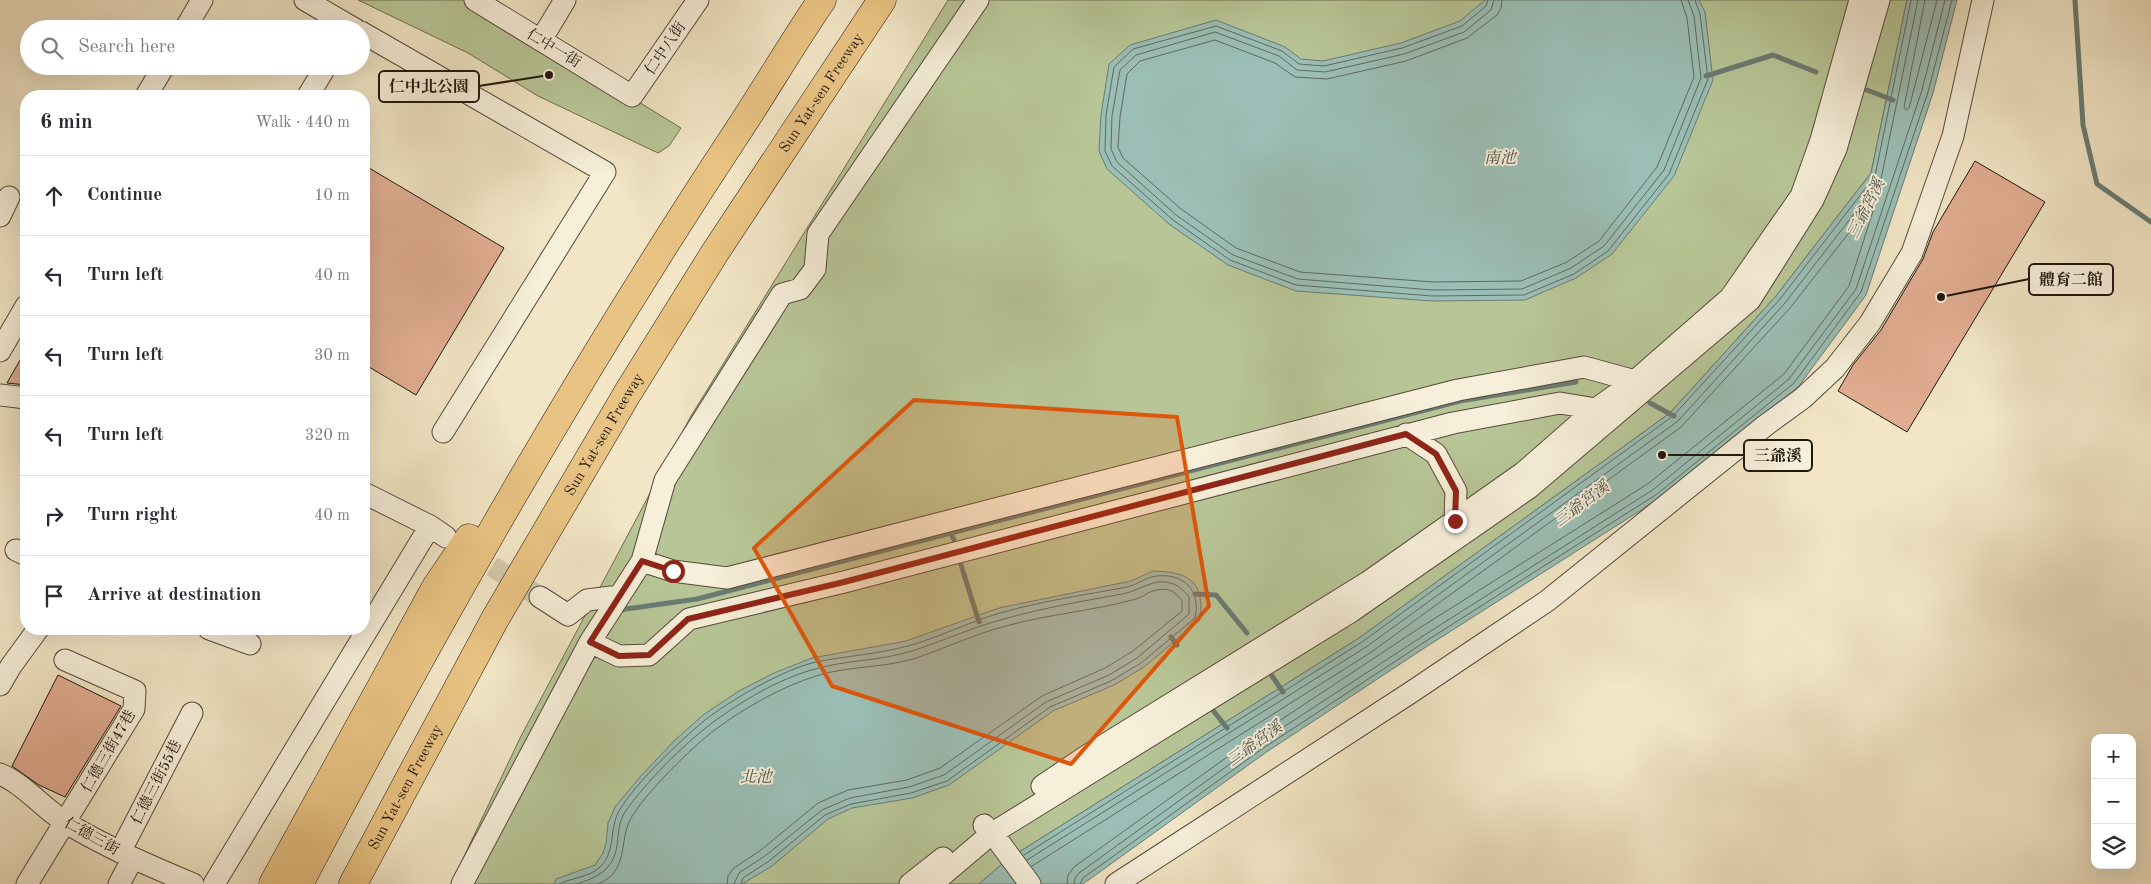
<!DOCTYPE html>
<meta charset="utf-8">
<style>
:root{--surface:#fff;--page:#f7f7f7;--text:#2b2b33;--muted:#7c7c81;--line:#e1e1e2}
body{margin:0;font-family:"Old Standard TT","Noto Serif TC",serif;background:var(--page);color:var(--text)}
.controls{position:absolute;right:15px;bottom:15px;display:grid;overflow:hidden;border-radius:10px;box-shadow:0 5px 20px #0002}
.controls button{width:45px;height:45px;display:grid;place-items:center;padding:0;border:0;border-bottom:1px solid var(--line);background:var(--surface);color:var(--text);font:25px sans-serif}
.stop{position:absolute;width:15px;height:15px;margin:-11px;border:4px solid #8f2418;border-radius:50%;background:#fff}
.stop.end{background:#8f2418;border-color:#fff;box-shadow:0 1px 5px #0008}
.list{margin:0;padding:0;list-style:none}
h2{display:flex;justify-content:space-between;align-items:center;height:65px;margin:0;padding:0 20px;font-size:21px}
h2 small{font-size:16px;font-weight:400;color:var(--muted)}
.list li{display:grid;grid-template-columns:32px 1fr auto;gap:15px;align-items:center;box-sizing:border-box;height:80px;padding:0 20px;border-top:1px solid var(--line)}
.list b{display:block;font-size:19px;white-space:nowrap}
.list em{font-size:16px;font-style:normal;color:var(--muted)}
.icon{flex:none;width:28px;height:28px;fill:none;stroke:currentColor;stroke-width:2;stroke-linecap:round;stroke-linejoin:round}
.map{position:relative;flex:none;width:2151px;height:884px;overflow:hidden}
.search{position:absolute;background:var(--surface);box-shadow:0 5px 20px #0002;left:20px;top:20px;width:350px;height:55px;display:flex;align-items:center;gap:12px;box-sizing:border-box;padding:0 18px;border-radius:28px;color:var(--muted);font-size:19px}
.panel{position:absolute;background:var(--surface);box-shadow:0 5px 20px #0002;left:20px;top:90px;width:350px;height:545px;border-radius:20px}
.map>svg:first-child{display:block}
.green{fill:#b8c697;stroke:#6c6e52}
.water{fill:#9bbfb6;stroke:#6a7b72}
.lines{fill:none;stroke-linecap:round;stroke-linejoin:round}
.shore{stroke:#5e6a62;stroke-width:1}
.stream{stroke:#6a7b72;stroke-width:5}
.building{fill:#e1ad92;stroke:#21160d}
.minor-tunnel{stroke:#d3c7aa;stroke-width:21;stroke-dasharray:21 11;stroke-linecap:butt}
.minor-casing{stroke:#554a3b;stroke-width:23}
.highway-casing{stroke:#21160d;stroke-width:29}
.minor{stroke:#f7efda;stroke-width:21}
.highway{stroke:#e9c383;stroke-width:28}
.route{stroke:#8f2418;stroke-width:6}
.marked{fill:#de560c;fill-opacity:0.2;stroke:#de560c;stroke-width:4;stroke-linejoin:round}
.labels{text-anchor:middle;stroke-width:4;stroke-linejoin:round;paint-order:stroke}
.street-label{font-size:15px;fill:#21160d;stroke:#f7efda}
.water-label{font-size:16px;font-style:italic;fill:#4c5148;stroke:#f7efda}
.leader{fill:none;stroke:#21160d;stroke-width:2}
.callout-dot{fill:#21160d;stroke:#f7efda;stroke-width:2}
.callout{fill:#f7efda;stroke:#21160d;stroke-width:2}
.callout-label{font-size:16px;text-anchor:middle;font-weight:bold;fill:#21160d}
</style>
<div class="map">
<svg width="2151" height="884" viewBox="0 0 2151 884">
<rect width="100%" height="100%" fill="#f2e6c6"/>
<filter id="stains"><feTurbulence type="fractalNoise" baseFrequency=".004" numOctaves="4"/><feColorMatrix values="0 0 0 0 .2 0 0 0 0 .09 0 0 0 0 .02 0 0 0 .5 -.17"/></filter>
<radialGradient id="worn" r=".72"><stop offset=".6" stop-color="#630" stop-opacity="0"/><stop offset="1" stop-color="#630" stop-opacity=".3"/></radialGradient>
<path class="green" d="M358,0H473L681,128L669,146L658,153L538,96L468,53Z
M948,0H1907L1871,173L1776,296L1670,413L1359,638L1008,859L979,884H451L520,738L691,416Z"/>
<path class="water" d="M1485,0H1699L1705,12L1713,80L1674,176L1612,254L1576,278L1525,300L1432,301L1296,291L1228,265L1169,224L1107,169L1099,151L1101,115L1109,64L1130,45L1216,20L1285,47L1301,59L1323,61L1401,43L1460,21Z
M1907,0H1957L1933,93L1866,295L1798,387L1660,498L1429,645L1265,753L1083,884H979L1008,859L1359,638L1670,413L1776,296L1871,173Z
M1153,571C1189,572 1205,581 1200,620L1144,667L1114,685L1053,711L949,785L912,798L852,808L828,819L772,866L742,884H554L556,879L595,865L603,853L606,844L608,823L615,807L640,777L674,741L703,715L739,691L774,673L812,658L906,641L999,608L1131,581Z"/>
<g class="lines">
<path class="shore" d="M1488,0L1486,6L1462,26L1402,48L1324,66L1299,64L1282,51L1216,26L1133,49L1114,67L1106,115L1105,151L1112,166L1173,220L1230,260L1296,285L1432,296L1524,295L1574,274L1608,251L1669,174L1708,79L1700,14L1695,0
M1494,0L1491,10L1464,32L1404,54L1325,72L1297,70L1279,56L1215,32L1136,55L1120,70L1112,116L1111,149L1117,162L1176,215L1233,255L1298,279L1432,290L1522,289L1571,268L1604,246L1664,170L1701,78L1694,16L1688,0
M1502,0L1501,8L1497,15L1467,38L1406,61L1327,79L1295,77L1275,63L1215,40L1140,61L1127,74L1120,117L1118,147L1123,158L1181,209L1236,248L1300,272L1433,282L1521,281L1567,262L1599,241L1657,167L1694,77L1687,18L1681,0
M1925,0L1904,107L1906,110L1909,108L1937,0
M1024,855L1362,642L1673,416L1780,299L1875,176L1911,0
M1027,860L1366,647L1678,421L1785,303L1881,179L1918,0
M1032,866L1370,653L1681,427L1790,308L1873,202H1876L1849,286L1784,374L1649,483L1418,629L1255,737L1074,867L1068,875L1067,884
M559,884C571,878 589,877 599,868C616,853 609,829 619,811C636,782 680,741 705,720C731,700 784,669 816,662C846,656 878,654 908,646C940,637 969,622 1000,613C1041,601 1085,595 1127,587C1137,585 1146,577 1156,576C1184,573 1201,590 1195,618L1141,663L1111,681L1050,707L947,781L911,793L851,804L825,815L769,861L743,878L741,884
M577,884C598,877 614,869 617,845C619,833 618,823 625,812C645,783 684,744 712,723C742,701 778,679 815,669C846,660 880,661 912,651C943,641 973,627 1004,619C1043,608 1083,601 1122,594C1134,592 1149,583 1158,582C1173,581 1180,586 1189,597V614L1137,658L1109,675L1046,702L944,775L909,787L850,798L822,810L765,856L739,873L734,884
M598,884C629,872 619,841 630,820C643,795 693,746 716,729C746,707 781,687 816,676C847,666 882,668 913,659C944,649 974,634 1006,626C1049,614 1093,611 1136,599C1143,597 1149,591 1157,590C1168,587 1176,592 1182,601V611L1133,651L1105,668L1042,696L940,768L907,780L848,790L818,803L761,850L734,868L728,876L727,884
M1074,884L1075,878L1079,873L1259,743L1423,636L1654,489L1789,379L1856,289L1922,90L1945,0
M1080,884L1083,878L1262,749L1426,641L1657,494L1794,383L1861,292L1928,92L1952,0"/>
<path class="stream" d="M2075,0L2083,125L2097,184L2151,222
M1706,76L1773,55L1816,72
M1867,90L1893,100
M1650,403L1674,416
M951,533L954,540
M961,565L979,622
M1195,594L1216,595L1247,633
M619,610L697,599L1460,401L1576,382
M1171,637L1177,645
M1272,676L1283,692
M1212,709L1227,728"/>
</g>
<path class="building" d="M1975,161L2045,202L1907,432L1838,391L1853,365L1881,330L1923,259L1933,232Z
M364,165L504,248L416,395L364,364Z
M26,350V385L7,383L12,374Z
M58,675L121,706L65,797L39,785L12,766Z"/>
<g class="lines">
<path class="minor-tunnel" d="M465,549L540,597"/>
<defs>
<path id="minor" d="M305,0L355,29
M475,0L632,96L698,0
M185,29L202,0
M361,32L605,172L443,432
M541,40L565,0
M146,96L164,66
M308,96L326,66
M0,216L9,197
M0,351L26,306
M0,395L26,398
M1406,434L1436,454L1456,491L1455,521
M364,493L430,526L446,537
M16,550L26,555
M642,561L673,571L727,578L1458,390L1584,367L1635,381
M540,597L568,615L587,600L619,596
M209,629L250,644
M590,642L619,656L649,655L689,619L844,582L1453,423L1560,403L1596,409L1635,381L1730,298L1801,196L1821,140L1860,0
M0,685L11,666L38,629
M0,774C26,785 44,810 68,824C108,848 150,866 193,884
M1042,786L1088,755L1368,582L1524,472L1596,409
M984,825L999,842L1030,884
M120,852L192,713
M27,884L134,709L135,691L65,660
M119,884L133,858
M214,884L430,526
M462,884L590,642L642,561L665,480L782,294L800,289L815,269L818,234L978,0
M910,884L943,858
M932,884L991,834L1352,611L1529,488L1750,300L1813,200L1836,149L1879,0
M1116,884L1410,693L1547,601L1766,425L1803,398L1835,368L1870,323L1912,253L1953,136L1983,0"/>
<g id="highway">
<path d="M273,884L436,587L469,538"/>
<path d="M299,884C434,626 578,373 738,131C767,87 793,42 822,0"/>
<path id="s1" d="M353,884L495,619L627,394L714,254L882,0"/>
</g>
</defs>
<use href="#minor" class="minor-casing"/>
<use href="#highway" class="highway-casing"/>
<use href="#minor" class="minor"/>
<use href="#highway" class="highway"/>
</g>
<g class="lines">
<path class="route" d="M673,571L642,561L590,642L619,656L649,655L688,619L844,582L1406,434L1436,454L1456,491L1455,521"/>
</g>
<path class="marked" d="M914,400L1177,417L1209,606L1071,764L832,686L754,548Z"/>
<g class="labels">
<g class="street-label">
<text transform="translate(554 48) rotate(31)" y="5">仁中一街</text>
<text transform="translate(665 48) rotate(-56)" y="5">仁中八街</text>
<text dy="5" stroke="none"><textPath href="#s1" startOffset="920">Sun Yat-sen Freeway</textPath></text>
<text dy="5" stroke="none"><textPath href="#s1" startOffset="515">Sun Yat-sen Freeway</textPath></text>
<text transform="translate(108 751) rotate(-60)" y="5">仁德三街47巷</text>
<text transform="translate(156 782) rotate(-63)" y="5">仁德三街55巷</text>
<text dy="5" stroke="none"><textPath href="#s1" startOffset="110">Sun Yat-sen Freeway</textPath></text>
<text transform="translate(92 836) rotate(29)" y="5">仁德三街</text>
</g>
<g class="water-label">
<text x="1500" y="163">南池</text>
<text transform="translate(1865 208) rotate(-64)" y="6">三爺宮溪</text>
<text transform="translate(1581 503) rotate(-37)" y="6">三爺宮溪</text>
<text transform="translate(1254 743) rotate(-36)" y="6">三爺宮溪</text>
<text x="756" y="782">北池</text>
</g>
</g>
<path class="leader" d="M549 75L479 86M1941 297L2029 279M1662 455L1744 455"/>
<g class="callout-dot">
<circle cx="549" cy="75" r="5"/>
<circle cx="1941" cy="297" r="5"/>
<circle cx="1662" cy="455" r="5"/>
</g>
<g class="callout">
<rect x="379" y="71" width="100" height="31" rx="5"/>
<rect x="2029" y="264" width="84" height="31" rx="5"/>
<rect x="1744" y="440" width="68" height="31" rx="5"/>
</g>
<g class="callout-label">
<text x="429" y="92">仁中北公園</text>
<text x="2071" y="285">體育二館</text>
<text x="1778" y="461">三爺溪</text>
</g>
<rect width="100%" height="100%" filter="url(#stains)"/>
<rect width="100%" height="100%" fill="url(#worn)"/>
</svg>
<div class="controls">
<button>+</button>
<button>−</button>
<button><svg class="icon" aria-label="layers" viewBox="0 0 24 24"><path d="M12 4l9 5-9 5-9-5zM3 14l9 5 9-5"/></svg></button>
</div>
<div class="stop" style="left:673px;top:571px"></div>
<div class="stop end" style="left:1455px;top:521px"></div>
<div class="search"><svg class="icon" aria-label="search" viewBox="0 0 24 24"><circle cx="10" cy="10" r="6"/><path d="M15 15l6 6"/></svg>Search here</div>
<section class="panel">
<h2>6 min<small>Walk · 440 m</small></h2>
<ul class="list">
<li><svg class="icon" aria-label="ahead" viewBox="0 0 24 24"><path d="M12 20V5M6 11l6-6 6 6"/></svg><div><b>Continue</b></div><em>10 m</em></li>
<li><svg class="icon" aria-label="left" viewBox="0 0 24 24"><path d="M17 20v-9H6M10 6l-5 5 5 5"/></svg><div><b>Turn left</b></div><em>40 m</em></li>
<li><svg class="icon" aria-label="left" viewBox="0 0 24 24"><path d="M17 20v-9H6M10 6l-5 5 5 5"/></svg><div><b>Turn left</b></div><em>30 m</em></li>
<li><svg class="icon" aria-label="left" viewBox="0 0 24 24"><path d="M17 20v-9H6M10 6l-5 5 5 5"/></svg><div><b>Turn left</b></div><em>320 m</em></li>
<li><svg class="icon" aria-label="right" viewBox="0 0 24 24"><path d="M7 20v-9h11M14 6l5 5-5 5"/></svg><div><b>Turn right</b></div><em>40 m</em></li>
<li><svg class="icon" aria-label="arrive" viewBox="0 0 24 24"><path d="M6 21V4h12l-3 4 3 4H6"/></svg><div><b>Arrive at destination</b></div></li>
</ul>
</section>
</div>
